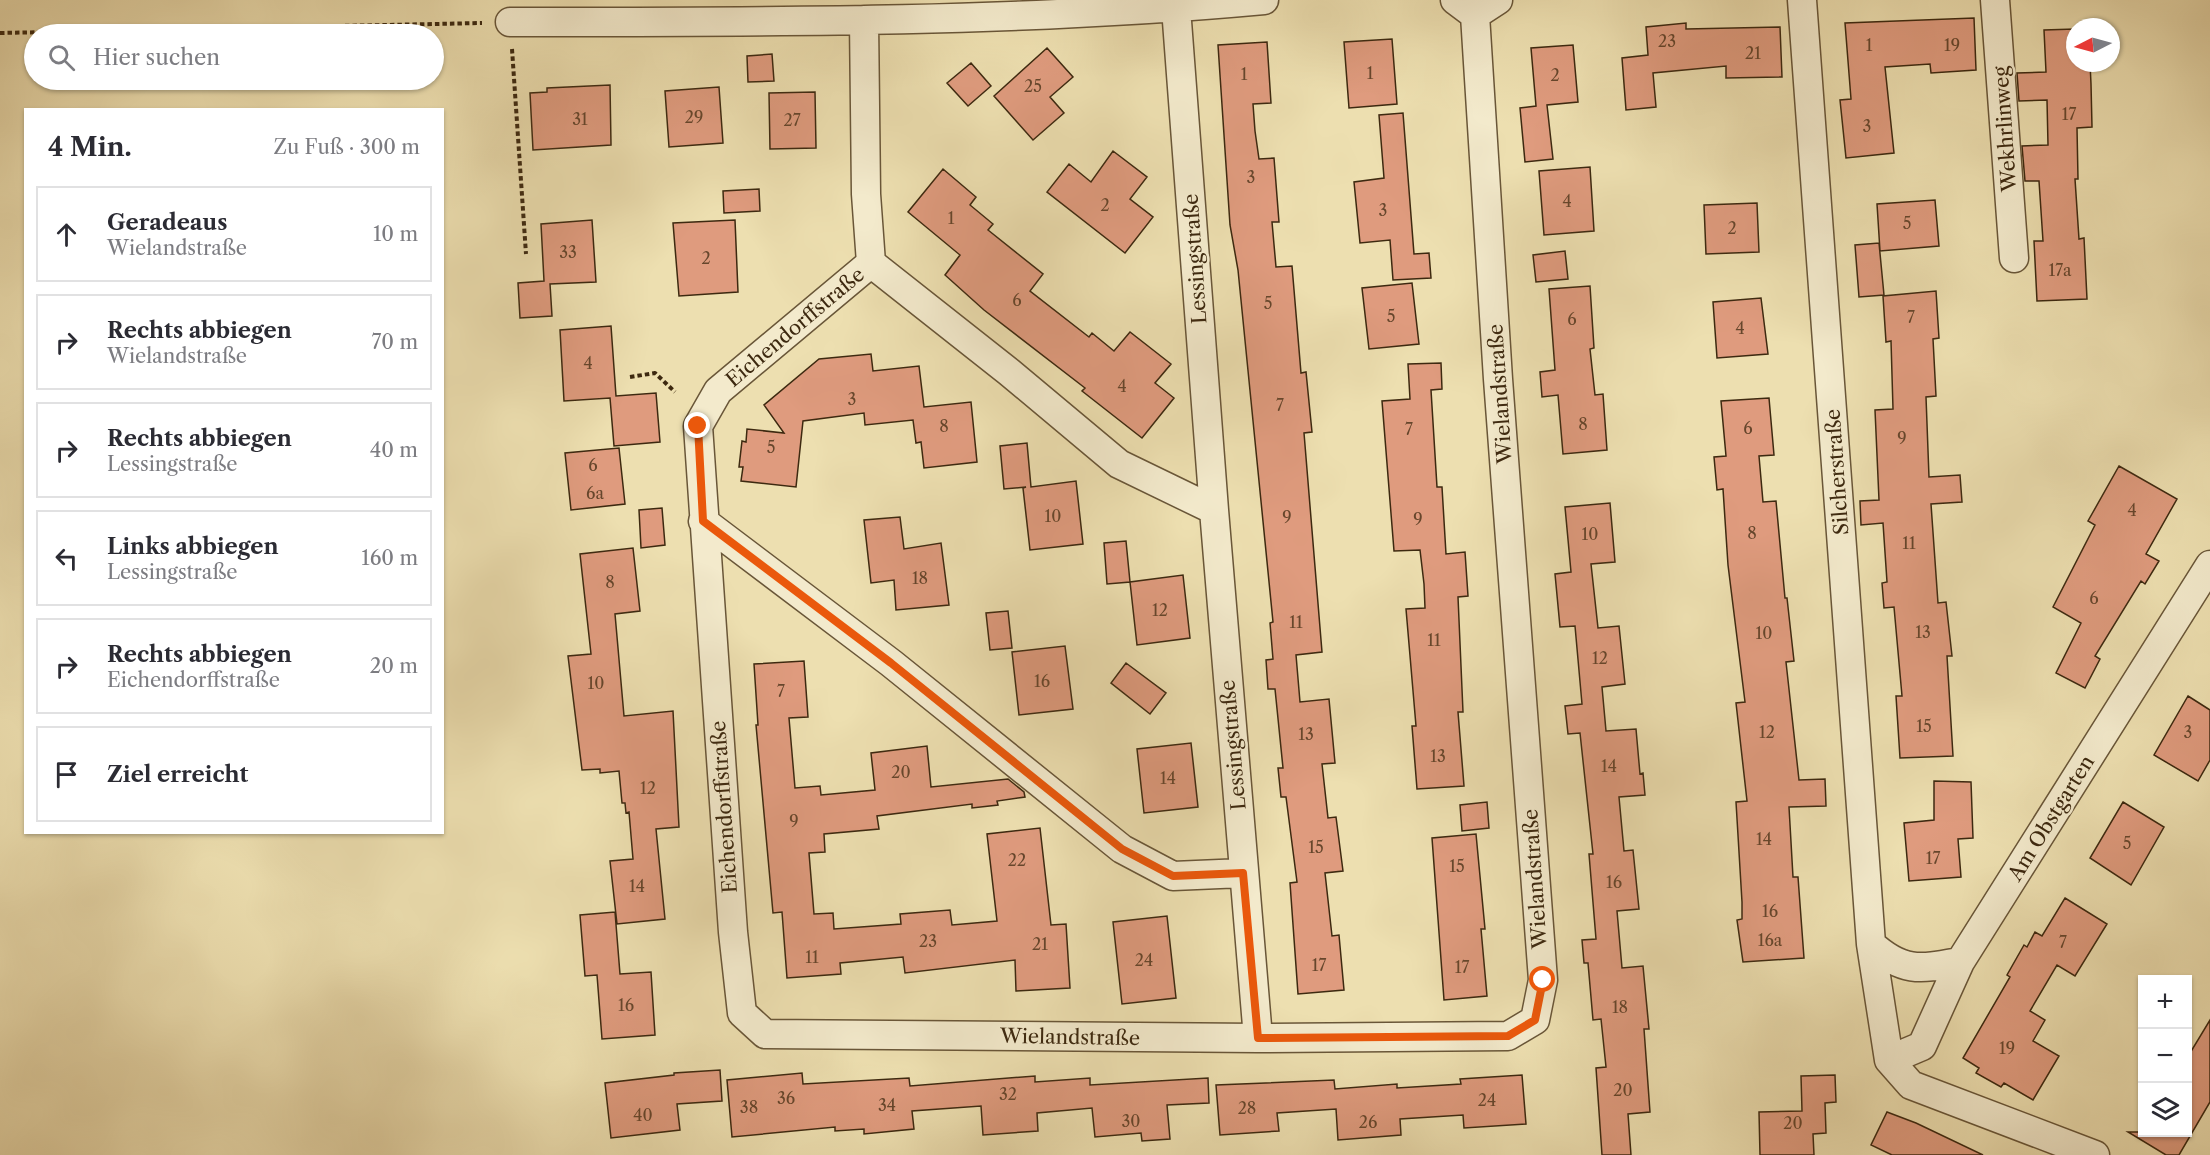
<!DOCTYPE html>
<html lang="de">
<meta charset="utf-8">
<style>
:root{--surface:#fff;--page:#f7f7f7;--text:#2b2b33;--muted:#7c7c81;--line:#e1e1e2}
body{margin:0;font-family:"Libre Caslon Text",serif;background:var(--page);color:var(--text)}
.controls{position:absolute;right:18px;bottom:18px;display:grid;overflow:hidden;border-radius:0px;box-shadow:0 2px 4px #0004}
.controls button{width:54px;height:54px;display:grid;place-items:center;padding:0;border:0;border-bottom:2px solid var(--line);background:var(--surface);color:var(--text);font:30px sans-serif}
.compass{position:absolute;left:2066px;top:18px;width:54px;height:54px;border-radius:50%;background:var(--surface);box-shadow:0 2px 4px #0004;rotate:264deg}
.stop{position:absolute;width:18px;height:18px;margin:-14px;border:4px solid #ea580c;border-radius:50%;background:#fff}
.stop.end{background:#ea580c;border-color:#fff;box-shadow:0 2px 6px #0008}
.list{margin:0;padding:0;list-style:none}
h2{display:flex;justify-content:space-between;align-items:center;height:78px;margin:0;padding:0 24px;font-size:26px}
h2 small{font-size:20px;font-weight:400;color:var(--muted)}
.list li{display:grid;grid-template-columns:39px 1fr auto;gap:18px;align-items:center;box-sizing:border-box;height:96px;margin:0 12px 12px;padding:0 12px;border:2px solid var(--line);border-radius:0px}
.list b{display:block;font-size:22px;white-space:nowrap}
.list p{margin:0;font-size:20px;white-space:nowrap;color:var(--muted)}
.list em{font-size:20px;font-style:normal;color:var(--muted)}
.icon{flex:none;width:33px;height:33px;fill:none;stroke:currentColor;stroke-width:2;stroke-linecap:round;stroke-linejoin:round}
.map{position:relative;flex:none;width:2210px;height:1155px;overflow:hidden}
.search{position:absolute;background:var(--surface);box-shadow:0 2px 4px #0004;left:24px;top:24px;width:420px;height:66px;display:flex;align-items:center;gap:15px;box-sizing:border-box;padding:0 21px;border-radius:33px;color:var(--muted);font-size:22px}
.panel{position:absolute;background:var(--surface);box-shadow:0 2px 4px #0004;left:24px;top:108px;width:420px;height:726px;border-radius:0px}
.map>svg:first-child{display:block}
.building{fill:#df9b7e;stroke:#3d2910;stroke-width:1.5}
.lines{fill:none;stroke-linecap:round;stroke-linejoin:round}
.street-casing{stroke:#695638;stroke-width:31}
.path{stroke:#3d2910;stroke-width:4;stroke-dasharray:4.5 3;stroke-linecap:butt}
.street{stroke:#f3eacc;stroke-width:28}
.route{stroke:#ea580c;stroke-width:8}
.labels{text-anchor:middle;stroke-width:5;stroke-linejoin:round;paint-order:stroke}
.number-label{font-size:16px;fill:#66462c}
.street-label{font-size:20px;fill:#3d2910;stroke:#f3eacc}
</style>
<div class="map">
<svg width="2210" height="1155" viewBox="0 0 2210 1155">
<rect width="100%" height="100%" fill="#eddfb0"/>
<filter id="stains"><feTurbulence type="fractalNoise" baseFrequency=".00333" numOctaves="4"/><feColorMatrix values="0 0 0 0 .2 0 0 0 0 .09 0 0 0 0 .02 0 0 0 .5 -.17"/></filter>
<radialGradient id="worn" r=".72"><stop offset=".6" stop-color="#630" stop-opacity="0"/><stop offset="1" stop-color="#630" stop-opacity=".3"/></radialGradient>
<path class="building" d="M1974,18L1976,70L1931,73L1930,64L1885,67L1894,153L1846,158L1840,100L1851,99L1845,23Z
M1686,23V29L1780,27L1782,77L1726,78V66L1653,73L1656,107L1626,110L1622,58L1648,55L1646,27Z
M2075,29V63H2090L2091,84L2092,127L2077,128L2078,179H2075L2079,239L2084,238L2087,299L2037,301L2034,241H2043L2039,181H2025L2022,146L2048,145L2047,100L2019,101L2017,73L2046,72L2044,30Z
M1392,39L1397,104L1349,108L1344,42Z
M1267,42L1271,103L1253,104L1255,131L1259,159L1274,158L1279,222H1272L1276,267L1292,266L1301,373L1306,372L1312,432L1304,433L1322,652L1296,655L1300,702L1329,699L1335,763L1322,764L1328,818L1336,817L1343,871L1325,873L1332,936L1339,935L1344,990L1298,994L1290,883L1297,882L1286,797H1281L1278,768H1283L1275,689H1268L1266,660L1273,659L1270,623L1273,622L1238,270L1230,225L1218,45Z
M1573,45L1578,102L1547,105L1553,159L1525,162L1520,108L1536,106L1531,48Z
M1047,48L1073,77L1050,97L1064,113L1033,140L994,96Z
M772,54L774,81L748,82L747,56Z
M971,63L991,86L968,106L947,83Z
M610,85L611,145L533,150L530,93L547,92V88Z
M719,87L723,143L669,147L665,91Z
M815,92L816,148L770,149L769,93Z
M1403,113L1414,254L1429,253L1431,278L1393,280L1390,240L1360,243L1354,182L1384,178L1379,115Z
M1113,151L1147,177L1130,199L1153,217L1125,253L1047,192L1069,164L1091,182Z
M1590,167L1594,231L1544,235L1539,171Z
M943,169L976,197L970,205L993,224L988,230L1043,274L1030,291L1089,337L1092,333L1114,351L1130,332L1171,364L1155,383L1174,398L1142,438L1082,391L1085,388L984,310L945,275L960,255L908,212Z
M759,189L760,211L724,213L723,191Z
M1935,200L1939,246L1880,251L1877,204Z
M1757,203L1759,252L1706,254L1704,205Z
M592,220L596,282L550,284L552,316L520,318L518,283L544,281L541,224Z
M735,220L738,292L679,296L673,223Z
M1879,243L1884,295L1859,297L1855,245Z
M1565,251L1568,279L1536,282L1533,255Z
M1412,283L1419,344L1369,349L1362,288Z
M1590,286L1594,348L1590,349L1595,395L1603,394L1607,450L1563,454L1558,395L1542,397L1540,372L1555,370L1549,289Z
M1936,291L1939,338L1933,339L1936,396L1926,397L1929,477L1960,475L1962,502L1931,504L1938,603L1946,602L1952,656H1947L1953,756L1900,758L1896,696H1902L1894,607L1884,608L1882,583L1887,582L1883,523L1861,525L1860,501L1879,500L1875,410L1893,409L1891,341L1886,342L1883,296Z
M1761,298L1768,354L1717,358L1713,302Z
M611,326L616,396L656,393L660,442L614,446L610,398L564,401L560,330Z
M871,354L873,371L919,366L924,407L971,402L977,462L924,468L921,442L916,443L913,420L865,425L864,413L803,421L796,487L741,481L743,467H739L742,441L746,442L747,429L784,433L764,405L819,359Z
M1441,363L1442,389L1431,390L1437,487H1442L1446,554L1465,552L1468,596L1458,597L1463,712H1458L1464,786L1417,789L1412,726H1416L1406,609L1425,608L1424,584L1420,550L1394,551L1382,401L1410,399L1408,364Z
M1769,398L1774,455L1759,456L1763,502L1776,501L1785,598H1787L1794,661L1786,662L1799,780L1825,779L1826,806L1789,807L1793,877H1798L1804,958L1743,962L1737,920L1742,919V902L1736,802L1747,801L1736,703L1745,702L1728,565L1723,489L1717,490L1714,457L1726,456L1721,401Z
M1027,443L1031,487L1076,481L1083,544L1030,550L1023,488L1026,487L1004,489L1000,446Z
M619,448L625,504L571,510L565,453Z
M2119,466L2177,499L2146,554L2159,561L2145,584L2141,581L2095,656L2100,659L2085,688L2056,673L2081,623L2053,607L2095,525L2088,521Z
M1610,503L1615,562L1591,564L1598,628L1619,626L1625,684L1602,687L1606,731L1636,729L1640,774L1643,773L1645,795L1619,797L1624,851L1633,850L1639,909L1617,911L1622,968L1643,966L1649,1029H1644L1650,1112L1628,1114L1631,1155H1602L1596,1068L1606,1067L1601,1019L1593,1020L1588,963H1584L1582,940L1596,939L1589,854H1593L1580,733L1568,734L1565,706L1582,704L1575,626L1560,627L1555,574L1571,572L1565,507Z
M662,508L665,545L641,548L639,510Z
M900,517L904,549L941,543L949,605L896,610L894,580L871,583L864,520Z
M1126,541L1130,582L1107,584L1104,543Z
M633,548L640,611L615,614L624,716L673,711L679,827L656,829L665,919L617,924L610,861L633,859L629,812L626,813L625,803H622L619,771L600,773V769L582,770L568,656L591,654L580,554Z
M1183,575L1190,638L1137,645L1130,582Z
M1008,611L1012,648L990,650L986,613Z
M1065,646L1073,709L1019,715L1012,652Z
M804,661L808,717L789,718L795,788L820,786L821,795L875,790L871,753L927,746L931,787L1008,779L1024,792L1025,797L997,801L998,805L972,808V804L877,816L879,829L824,834L825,852L809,853L814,914L833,913L834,929L901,924L900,914L950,910L952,925L997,921L987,834L1040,828L1051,925L1066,924L1070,988L1016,991L1015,960L905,973L903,957L840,963L841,974L787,978L782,912L773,913L756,725H758L754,664Z
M1126,663L1166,693L1150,714L1111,683Z
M2188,696L2210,710V760L2198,781L2154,755Z
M1191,743L1198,807L1144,813L1137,749Z
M1934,781L1971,782L1973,838L1958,839L1961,877L1909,881L1904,823L1934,820Z
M1487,802L1489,828L1462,831L1460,805Z
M2123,802L2164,827L2131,885L2090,858Z
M1476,834L1485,929H1481L1487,996L1444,1000L1432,838Z
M2065,898L2107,924L2075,976L2057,965L2030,1011L2045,1020L2033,1041L2059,1056L2033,1100L2004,1083L2001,1087L1976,1073L1979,1068L1963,1058L2010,977L2007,975L2024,945L2027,947L2035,932L2042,936Z
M615,912L620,974L651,972L655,1035L602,1039L597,975L585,976L580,915Z
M1167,916L1176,998L1122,1004L1113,922Z
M2210,1020V1102L2179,1155H2166L2128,1132H2187V1058Z
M720,1070L722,1101L677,1104L680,1130L611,1138L605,1083L674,1075V1073Z
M802,1073L803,1084L909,1078L910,1086L1035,1076V1082L1090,1078V1085L1208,1078L1209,1103L1167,1105L1170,1139L1142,1141L1141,1133L1095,1137L1092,1108L1037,1113L1038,1131L983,1135L981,1106L912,1111L914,1129L864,1134V1129L835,1131V1127L732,1137L727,1080Z
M1522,1075L1526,1124L1464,1128L1463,1115L1400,1119L1401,1135L1338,1140L1336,1109L1277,1113L1279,1131L1220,1135L1216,1085L1334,1080L1335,1089L1397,1084V1088L1461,1084L1460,1079Z
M1835,1075L1836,1102L1825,1103L1826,1133L1813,1134L1814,1155H1760L1759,1112L1802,1111L1801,1076Z
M1887,1112L1916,1123L1983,1155H1892L1871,1145Z"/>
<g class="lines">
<defs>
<path id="street" d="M1455,0L1475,15L1498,0
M1802,0L1871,944L1889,1060L1911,1085L2095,1155
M1995,0L2014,258
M1176,8L1214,510L1258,1038
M864,20L866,194L871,263L718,391L698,426L733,932L742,1013L765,1034L1258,1038L1508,1036L1535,1020L1543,980L1498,379L1475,15
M510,22C761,22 1014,23 1264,0
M871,263L1009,372L1119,464L1214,510
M703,521L891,663L1122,849L1173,876L1243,873
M1871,944C1903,973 1920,969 1960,962
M1889,1060L1922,1046L1960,962L2210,565"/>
</defs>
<use href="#street" class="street-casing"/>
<path class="path" d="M0,33L482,23
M512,49L526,254
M630,377L655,373L675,392"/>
<use href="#street" class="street"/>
</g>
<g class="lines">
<path class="route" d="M698,426L703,521L891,663L1122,849L1173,876L1243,873L1258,1038L1508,1036L1535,1020L1543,980"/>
</g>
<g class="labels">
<g class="number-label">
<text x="1667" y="47">23</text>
<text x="1869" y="51">1</text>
<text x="1952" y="51">19</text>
<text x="1753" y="59">21</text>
<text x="1370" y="79">1</text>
<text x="1244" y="80">1</text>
<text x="1555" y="81">2</text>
<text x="1033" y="92">25</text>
<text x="2069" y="120">17</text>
<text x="694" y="123">29</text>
<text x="580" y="125">31</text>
<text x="792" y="126">27</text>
<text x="1867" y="132">3</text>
<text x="1251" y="183">3</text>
<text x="1567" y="207">4</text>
<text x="1105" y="211">2</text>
<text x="1383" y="216">3</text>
<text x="951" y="224">1</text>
<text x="1907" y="229">5</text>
<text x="1732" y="234">2</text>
<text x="568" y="258">33</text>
<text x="706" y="264">2</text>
<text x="2060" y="276">17a</text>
<text x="1017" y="306">6</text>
<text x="1268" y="309">5</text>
<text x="1391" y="322">5</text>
<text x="1911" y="323">7</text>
<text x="1572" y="325">6</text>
<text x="1740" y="334">4</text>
<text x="588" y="369">4</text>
<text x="1122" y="392">4</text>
<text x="852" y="405">3</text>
<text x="1280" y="411">7</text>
<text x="1583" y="430">8</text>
<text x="944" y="432">8</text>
<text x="1748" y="434">6</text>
<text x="1409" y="435">7</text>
<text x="1902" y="444">9</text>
<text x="771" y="453">5</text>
<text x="593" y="471">6</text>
<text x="595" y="499">6a</text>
<text x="2132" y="516">4</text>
<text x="1053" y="522">10</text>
<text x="1287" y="523">9</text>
<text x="1418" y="525">9</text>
<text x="1752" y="539">8</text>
<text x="1590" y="540">10</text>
<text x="1909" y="549">11</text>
<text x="920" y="584">18</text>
<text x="610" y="588">8</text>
<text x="2094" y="604">6</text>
<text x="1160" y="616">12</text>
<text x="1296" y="628">11</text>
<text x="1923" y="638">13</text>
<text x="1764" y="639">10</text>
<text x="1434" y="646">11</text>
<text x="1600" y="664">12</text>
<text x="1042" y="687">16</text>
<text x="596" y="689">10</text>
<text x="781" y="697">7</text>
<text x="1924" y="732">15</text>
<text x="1767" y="738">12</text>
<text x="2188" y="738">3</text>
<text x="1306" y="740">13</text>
<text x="1438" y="762">13</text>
<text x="1609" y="772">14</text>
<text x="901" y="778">20</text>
<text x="1168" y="784">14</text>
<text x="648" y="794">12</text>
<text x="794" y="827">9</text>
<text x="1764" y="845">14</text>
<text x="2127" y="849">5</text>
<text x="1316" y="853">15</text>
<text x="1933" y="864">17</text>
<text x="1017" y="866">22</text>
<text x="1457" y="872">15</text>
<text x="1614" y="888">16</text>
<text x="637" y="892">14</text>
<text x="1770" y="917">16</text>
<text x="1770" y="946">16a</text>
<text x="928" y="947">23</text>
<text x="2063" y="948">7</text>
<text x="1040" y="950">21</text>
<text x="812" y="963">11</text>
<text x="1144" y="966">24</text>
<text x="1319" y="971">17</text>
<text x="1462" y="973">17</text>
<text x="626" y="1011">16</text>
<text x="1620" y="1013">18</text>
<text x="2007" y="1054">19</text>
<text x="1623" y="1096">20</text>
<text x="1008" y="1100">32</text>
<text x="786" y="1104">36</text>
<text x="1487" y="1106">24</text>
<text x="887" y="1111">34</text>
<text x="749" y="1113">38</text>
<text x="1247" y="1114">28</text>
<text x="643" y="1121">40</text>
<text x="1131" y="1127">30</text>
<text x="1368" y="1128">26</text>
<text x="1793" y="1129">20</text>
</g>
<g class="street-label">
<text transform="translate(2005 129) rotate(-94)" y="7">Wekhrlinweg</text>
<text transform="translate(1195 259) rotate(-94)" y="7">Lessingstraße</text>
<text transform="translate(795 327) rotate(-40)" y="7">Eichendorffstraße</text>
<text transform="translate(1500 394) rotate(-94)" y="7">Wielandstraße</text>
<text transform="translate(1837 472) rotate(-94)" y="7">Silcherstraße</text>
<text transform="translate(1233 745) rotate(-95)" y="7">Lessingstraße</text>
<text transform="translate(724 807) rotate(-94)" y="7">Eichendorffstraße</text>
<text transform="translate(2051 818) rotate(-58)" y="7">Am Obstgarten</text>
<text transform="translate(1535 879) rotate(-94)" y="7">Wielandstraße</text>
<text transform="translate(1070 1037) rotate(1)" y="7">Wielandstraße</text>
</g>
</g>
<rect width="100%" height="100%" filter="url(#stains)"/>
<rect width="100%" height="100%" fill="url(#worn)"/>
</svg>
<div class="controls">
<button>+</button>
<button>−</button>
<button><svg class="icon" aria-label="layers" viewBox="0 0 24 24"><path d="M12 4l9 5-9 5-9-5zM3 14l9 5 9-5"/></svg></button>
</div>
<svg class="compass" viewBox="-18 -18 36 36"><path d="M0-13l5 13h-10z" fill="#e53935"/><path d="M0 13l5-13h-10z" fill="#7c7c81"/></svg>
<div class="stop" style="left:1543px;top:980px"></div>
<div class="stop end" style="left:698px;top:426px"></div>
<div class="search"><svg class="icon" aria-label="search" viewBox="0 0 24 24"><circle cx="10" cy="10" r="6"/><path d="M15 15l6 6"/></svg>Hier suchen</div>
<section class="panel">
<h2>4 Min.<small>Zu Fuß · 300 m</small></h2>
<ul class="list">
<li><svg class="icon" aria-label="ahead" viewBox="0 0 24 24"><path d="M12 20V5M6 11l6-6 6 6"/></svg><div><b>Geradeaus</b><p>Wielandstraße</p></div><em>10 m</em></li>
<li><svg class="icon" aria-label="right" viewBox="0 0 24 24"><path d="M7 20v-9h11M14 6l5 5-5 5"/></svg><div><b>Rechts abbiegen</b><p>Wielandstraße</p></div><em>70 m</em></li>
<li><svg class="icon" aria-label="right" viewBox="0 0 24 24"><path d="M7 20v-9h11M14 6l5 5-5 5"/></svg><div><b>Rechts abbiegen</b><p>Lessingstraße</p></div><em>40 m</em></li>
<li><svg class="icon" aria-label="left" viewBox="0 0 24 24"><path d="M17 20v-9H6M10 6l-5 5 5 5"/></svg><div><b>Links abbiegen</b><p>Lessingstraße</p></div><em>160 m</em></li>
<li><svg class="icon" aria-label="right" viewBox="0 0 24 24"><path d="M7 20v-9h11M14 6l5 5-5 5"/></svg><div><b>Rechts abbiegen</b><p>Eichendorffstraße</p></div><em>20 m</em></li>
<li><svg class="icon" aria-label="arrive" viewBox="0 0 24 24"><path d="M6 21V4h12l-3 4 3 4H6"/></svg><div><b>Ziel erreicht</b></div></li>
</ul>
</section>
</div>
